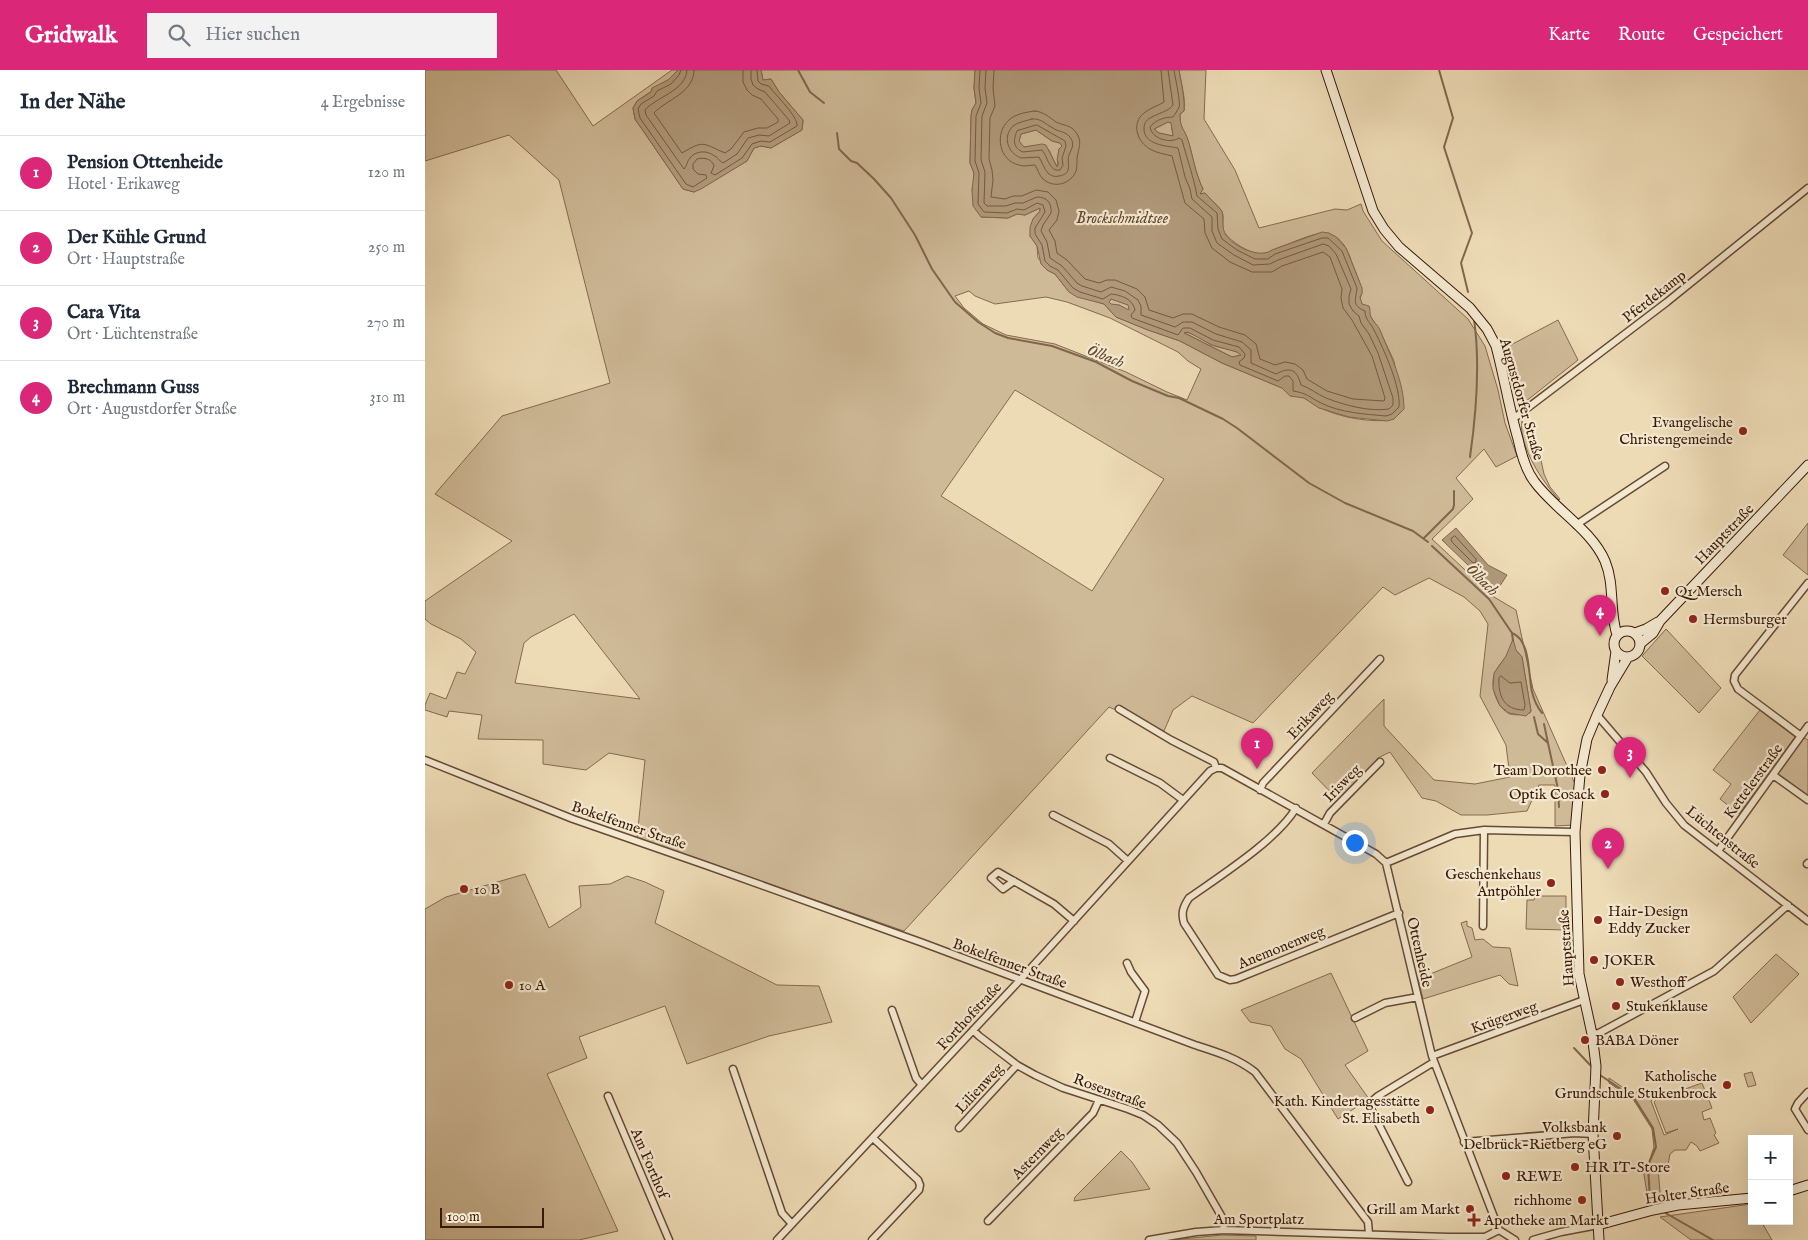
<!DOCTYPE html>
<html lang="de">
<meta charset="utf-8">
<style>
:root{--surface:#fff;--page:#f2f2f3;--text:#1f2937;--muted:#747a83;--line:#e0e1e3;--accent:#db2777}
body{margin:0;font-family:"IM FELL English",serif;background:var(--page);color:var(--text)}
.controls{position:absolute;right:15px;bottom:15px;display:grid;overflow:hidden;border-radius:0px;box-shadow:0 5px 20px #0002}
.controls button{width:45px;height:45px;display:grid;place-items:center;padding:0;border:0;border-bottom:1px solid var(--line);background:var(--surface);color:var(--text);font:25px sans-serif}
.scale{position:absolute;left:15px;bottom:12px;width:104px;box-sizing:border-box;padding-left:5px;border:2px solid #3a1906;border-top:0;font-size:14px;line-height:18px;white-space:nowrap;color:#3a1906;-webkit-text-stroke:4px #f3e8d0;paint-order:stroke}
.you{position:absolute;left:929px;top:772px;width:18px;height:18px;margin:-12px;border:4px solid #fff;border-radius:50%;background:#1a73e8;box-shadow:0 0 0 8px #1a73e833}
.badge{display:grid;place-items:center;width:32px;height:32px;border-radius:50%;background:var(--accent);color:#fff;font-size:16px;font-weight:700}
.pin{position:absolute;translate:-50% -41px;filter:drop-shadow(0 1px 2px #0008)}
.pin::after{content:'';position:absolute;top:26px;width:18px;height:15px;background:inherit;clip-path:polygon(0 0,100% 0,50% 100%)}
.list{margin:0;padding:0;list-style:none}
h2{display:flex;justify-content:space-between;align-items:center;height:65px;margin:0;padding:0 20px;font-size:21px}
h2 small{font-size:16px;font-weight:400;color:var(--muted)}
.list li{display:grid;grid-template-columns:32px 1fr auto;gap:15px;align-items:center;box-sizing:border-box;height:75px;padding:0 20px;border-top:1px solid var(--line)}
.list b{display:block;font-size:19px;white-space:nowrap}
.list p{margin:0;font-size:16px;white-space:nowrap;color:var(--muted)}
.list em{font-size:16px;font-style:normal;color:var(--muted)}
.icon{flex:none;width:28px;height:28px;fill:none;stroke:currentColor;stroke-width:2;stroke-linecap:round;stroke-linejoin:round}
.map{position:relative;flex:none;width:1383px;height:1170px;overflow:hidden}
header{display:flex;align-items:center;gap:30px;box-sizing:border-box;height:70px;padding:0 25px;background:var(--accent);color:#fff}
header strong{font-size:24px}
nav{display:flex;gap:28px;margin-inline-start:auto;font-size:18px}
.search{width:350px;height:45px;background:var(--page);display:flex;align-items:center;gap:12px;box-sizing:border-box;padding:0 18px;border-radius:0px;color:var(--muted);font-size:19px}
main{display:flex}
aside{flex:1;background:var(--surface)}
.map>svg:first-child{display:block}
.green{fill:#cfba98;stroke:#846a4f;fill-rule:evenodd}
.water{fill:#b0997a;stroke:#81664c;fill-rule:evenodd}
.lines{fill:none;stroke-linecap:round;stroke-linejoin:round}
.shore{stroke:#755940;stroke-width:1}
.stream{stroke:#81664c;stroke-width:2}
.street-casing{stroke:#674a32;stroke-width:9}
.secondary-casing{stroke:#3a1906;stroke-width:11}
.street{stroke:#f3e8d0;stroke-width:6}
.secondary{stroke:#f3e8d0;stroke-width:9}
.poi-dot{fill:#8f2418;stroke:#f3e8d0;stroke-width:2}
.labels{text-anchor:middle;stroke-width:4.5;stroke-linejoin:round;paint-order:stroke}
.street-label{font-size:15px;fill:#3a1906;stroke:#f3e8d0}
.poi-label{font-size:15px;fill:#3a1906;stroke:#f3e8d0;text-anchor:start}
.water-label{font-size:16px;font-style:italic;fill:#63462f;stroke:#f3e8d0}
</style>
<header>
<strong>Gridwalk</strong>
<div class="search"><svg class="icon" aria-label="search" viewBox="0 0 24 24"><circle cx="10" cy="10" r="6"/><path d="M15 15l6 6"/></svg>Hier suchen</div>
<nav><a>Karte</a><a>Route</a><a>Gespeichert</a></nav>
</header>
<main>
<aside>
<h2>In der Nähe<small>4 Ergebnisse</small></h2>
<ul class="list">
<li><span class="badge">1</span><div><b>Pension Ottenheide</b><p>Hotel · Erikaweg</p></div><em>120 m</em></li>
<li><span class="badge">2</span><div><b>Der Kühle Grund</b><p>Ort · Hauptstraße</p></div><em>250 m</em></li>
<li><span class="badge">3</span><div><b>Cara Vita</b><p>Ort · Lüchtenstraße</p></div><em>270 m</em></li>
<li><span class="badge">4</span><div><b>Brechmann Guss</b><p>Ort · Augustdorfer Straße</p></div><em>310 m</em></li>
</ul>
</aside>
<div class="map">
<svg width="1383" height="1170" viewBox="0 0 1383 1170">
<rect width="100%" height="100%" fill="#eddbb6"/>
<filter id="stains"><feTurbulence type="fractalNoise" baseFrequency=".004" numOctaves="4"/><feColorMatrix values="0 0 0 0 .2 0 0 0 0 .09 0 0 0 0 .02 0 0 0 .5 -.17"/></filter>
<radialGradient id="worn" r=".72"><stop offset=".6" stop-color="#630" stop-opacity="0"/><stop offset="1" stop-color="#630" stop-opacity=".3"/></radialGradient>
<path class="green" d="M0,0H131L168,56L247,0H253L243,10L212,31L208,38L210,49L258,119L269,122L322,91L329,78L336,76L346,78L377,60L378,50L354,22L346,9L338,10L336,0H550L549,18L551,33L547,40L546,46L545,93L549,103V110L547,120L556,147L583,148L592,144L600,145L615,138V141L608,149L605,166L612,176L613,188L622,200L630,204L644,222L679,234L691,247L723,260L755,271L797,293L857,318C869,330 869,323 881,329C885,331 889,335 894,337C912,347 949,354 969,349L971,303L969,291L954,259L935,231C935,228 936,226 937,223C938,218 927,194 925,187C910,148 884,167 855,177C846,180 841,186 830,183C821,181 800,168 798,159C797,152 800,146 796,140C792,134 785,130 780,123L775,124L778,119C770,103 768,86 763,70C759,59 754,57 755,44L759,41C761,29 756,13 754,0H781L779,49L810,100L834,158L910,139L922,140L936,134L938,141L957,171L1043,249L1060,276L1073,320L1080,353L1092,386L1071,397L1059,379L1031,408L1048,429L1007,469L1069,527L1091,540L1108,619L1150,714L1149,755L1130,756V715H1114L1102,741L1062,745H1036L1011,731L997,728L965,682L953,688L948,695L914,731L887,703L959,629V656L1009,710L1050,714L1085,707L1081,675L1055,626L1063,554L1055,541L1039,527L1004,508L970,525L958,517L828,653L767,626L748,640L739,661L684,637L479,861L212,768L220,690L184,683L161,700L118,694V670L53,669L57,645L24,641L22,647L0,640V635L5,623L21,629L32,602L40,604L51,582L36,569L6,554L0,549V531L87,471L10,424L77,346L185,313L134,110L84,65L0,91ZM544,221L550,226L570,234L621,227L642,232L685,248L753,282L763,291L776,299L762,330L742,322L701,302L630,274L581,265L558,254L539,238L530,226ZM590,320L739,409L667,521L516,426ZM149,544L215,629L90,613L99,573L106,567ZM1091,580L1097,587L1106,641L1105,643C1098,644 1092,646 1085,644C1072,639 1064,615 1070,603C1074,593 1083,585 1091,580Z
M743,52H746L748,66L734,63L729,59Z
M611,60L627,71L635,73L637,76L634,79L632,97L624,80L607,76L598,77L594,71L596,64Z
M686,229L704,235L705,238L704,241L694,235H686L684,232Z
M1133,250L1153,290L1100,332L1094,331L1089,304L1082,277Z
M758,262C769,262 778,271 787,275C797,279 809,279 817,285L807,287Z
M1097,351L1102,366L1115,386L1119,404L1125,417L1135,429L1134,430C1118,412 1093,376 1097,351Z
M1383,453V505L1358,485Z
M1241,559L1296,618L1274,643L1217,586Z
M1335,640L1370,667L1314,744L1295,729L1306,714L1288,700Z
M1378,667L1383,670V726L1352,704Z
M100,804L124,858L156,837L154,816L185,814L202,806L220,812L239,821L230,853L352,915L394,916L407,952L344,966L262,994L240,936L154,967L162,988L122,1004L193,1161L154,1170H0V839L21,827Z
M1110,826H1141V860L1101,859L1102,830H1109Z
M1042,851V856L1047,858L1050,870L1058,869L1068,877L1085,878L1093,916L1084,914L1075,905L998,929L993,909L1047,887L1036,853Z
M1351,884L1374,904L1326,953L1308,927Z
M906,903L943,981L920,995L944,1029L913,1049L876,989L860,979L846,956L825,952L816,940Z
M1327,1002L1331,1015L1323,1017L1319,1004Z
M1184,1008L1209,1025L1214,1019L1230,1028L1226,1031L1239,1065L1253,1059L1241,1063L1229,1032L1232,1029L1277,1013L1287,1038L1277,1042L1279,1050L1285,1048L1291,1063L1289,1065L1294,1073L1275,1081L1272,1076L1266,1072L1261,1080H1250L1245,1084L1243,1095L1233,1098L1236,1133L1224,1135L1218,1099L1222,1098L1229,1077L1227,1059L1208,1029L1184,1013Z
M696,1081L707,1092L725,1119L649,1131L650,1127Z
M1326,1134L1327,1151H1336L1347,1170H1266L1235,1147Z
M797,1165L831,1166V1170H747Z"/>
<path class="water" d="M253,0H336L338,10L346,9L354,22L378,50L377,60L346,78L336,76L329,78L322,91L276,119L269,122L258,119L210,49L208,38L212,31L226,22L227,18L243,10Z
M550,0H754C756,13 760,28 759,41L755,44C755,59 759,58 763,70C768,86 770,103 778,119L775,124L780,123L797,141C799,149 796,158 801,165C809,177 835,189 847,180L897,162L904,163L911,167L921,178L937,218V223L935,227L937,234L944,236C946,240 944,243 946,247C948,252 953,255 955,260C965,285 979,311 979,339L969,349L962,351L924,347L894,338L879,328L865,326L857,318L797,293L755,271L723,260L691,247L679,234L652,227L644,222L630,204L622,200L616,194L612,176L605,166V157L608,149L615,141V138L600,145L592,144L583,148L556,147L548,136L547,120L549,103L545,93L546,46L547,40L551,33L549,18ZM743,52L746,53L748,66L734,63L729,59ZM611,60L627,71L635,73L637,76L634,79L632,90L634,93L632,97L621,75L617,74L599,77L594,71L596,64ZM686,229L703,235L704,240L694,235L686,234L684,232ZM763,262L787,275L812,282L816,285L807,287L759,263Z
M1031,458L1063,495L1082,505L1071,522L1017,470Z
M1088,569L1091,580L1097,587L1106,641L1101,646L1084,643L1075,636L1068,619L1069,603L1081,586Z"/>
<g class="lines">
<path class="shore" d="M256,0L254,5L246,14L232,21L229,26L216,34L213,39L215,48L261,114L268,117L282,108L281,105L273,104L268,99V94L272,89C279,87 287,89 289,96L286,103L290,105L317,88L327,74L336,71L345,72L372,56C373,46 351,26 344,16L336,14L333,11L332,0
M262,0C261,21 231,27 220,40L221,45L259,99C262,96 262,91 265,88C270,81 281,80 288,85C293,87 294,91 298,93L312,84L323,68L334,65L344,66L365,53L364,50L340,22L333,19L328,15L326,9V0
M269,0C269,23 242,29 229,43L257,83C279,70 277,73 300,83L306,79L319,62L333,58H342L353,52V49L336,29L327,25L322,20L318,12V0
M555,0L554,18L556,33L551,46L550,91L554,103L553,134L559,142L582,143L592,139L599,140L612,133L618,135L620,142L610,158V164L617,175L620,191L625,196L633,200L648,218L655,222L678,229L686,224C696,225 708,229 710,240L706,245L707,248L753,265L758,258H765L788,270L814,277L820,284L819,288L814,292L815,295L853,311L860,306H864L868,311V321C882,323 884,327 896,333C916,343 940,344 961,346L967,344L974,337C976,317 959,280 950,262C946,253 940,250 940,241C926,235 931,230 932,218L917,181L903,168H897L850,184L843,189H830L812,180L797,169L793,159L792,143L772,126C769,108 762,89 757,70L754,68C745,74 727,69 725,57C730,50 740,47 748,47C750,44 753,40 754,37C756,34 750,7 749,0
M561,0L560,18L562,33L557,46L556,90L560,102L559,133L562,136H581L590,133H598L612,127C622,127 627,133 626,143L618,155L616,161L622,172L625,188L637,196L652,213L657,216L676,222L686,217L700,221L713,230L716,236V245L750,257L758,252H767L791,264L817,272L826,280V293L851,304C866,296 872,300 876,315C885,318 892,324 901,328C919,335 944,342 964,339L968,335V328L953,283L944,264L936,253L934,246L928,241L924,234V226L926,219L911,184L904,176L898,174L853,190L845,194L828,195L809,185L792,173L787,161V147L767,129L765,119L760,107L753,78C742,76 718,75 719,58C719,54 721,50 725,48C733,43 743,42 748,35L743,0
M569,0L568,18L570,36L565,48L564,89L567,100L568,110L566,127L580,129L588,126H597L611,120L623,122L631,130L634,141L632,150L624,160L630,171L632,183L642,190L660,209L674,213L682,210H690L712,219L720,227L724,240L748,248L758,244H767L794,257L820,265L831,274L835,289L850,295L860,292L870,294L878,300L882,309L902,321L928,329L959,331L960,328L947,286L927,250L918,238L916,228L917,219L905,187L898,182L857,196L847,202H827L805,192L787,178L780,163L779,149L760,133L747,86C740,84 731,83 725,79C712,72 706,53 719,43C725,38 733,36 739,32L736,0
M610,41C619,42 624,47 631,52C637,55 644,55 649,60C659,71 653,78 652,89C652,94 652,97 651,101C646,114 629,119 618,109C614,105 613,100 610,95C605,95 599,97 594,95C574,91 569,63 584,50C590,44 602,42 610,41Z
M607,49C616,48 620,54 628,58C633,62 640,61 645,67C650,74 647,78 644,85C641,92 649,104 634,106C630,107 626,106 623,103C619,99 617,92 614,87L596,88C583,83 577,67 588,56C593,52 601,51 607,49Z
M612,55L640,71L641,76L637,88L638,95L635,100C624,102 623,87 617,80L598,82C588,78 588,70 592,61Z
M1030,466L1051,489V492L1048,493L1027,472L1026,469Z
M1076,606L1085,613L1096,612L1100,635L1099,640C1079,640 1073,626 1074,608Z"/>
<path class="stream" d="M373,0L385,22L399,33
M1014,0L1028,48L1019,77L1047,163L1036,193L1043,222
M412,63L414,79L426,91L432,93L449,109L466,128L490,165L507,199L530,232L553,252L570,263L583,268L627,276L671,292L707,311L743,326L754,328L798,349L812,358L884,413L920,433L988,461L1003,472
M1045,387C1051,345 1055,291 1049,249
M999,468L1028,439L1029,435V421
M1007,476L1064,529L1087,563L1088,571
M1087,563C1106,570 1103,605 1107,622C1109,630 1112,637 1117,643
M1109,647L1113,664L1123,673L1133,719L1134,737
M1119,654L1123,673
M1149,978L1168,998
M1175,1005L1209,1028L1228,1058L1231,1077L1223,1095L1225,1130L1232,1136
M1237,1141L1288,1170"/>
<defs>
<path id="street" d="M1087,348L1092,346L1242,232L1383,118
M1151,455L1240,396
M694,639L746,670L789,692L791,698
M1172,645L1221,702L1241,733L1259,755L1383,851
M1376,666L1313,619L1309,611L1310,605L1383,513
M685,688L735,713L758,730
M0,690L148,749L283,796L498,873L770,975C792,982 812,988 830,1002L943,1152L944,1164
M1348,705L1383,730
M835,720L838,713L955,589
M871,738C852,770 795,806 764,828C758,837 756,843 759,853L793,905L805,910L811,909L974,843
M628,745L684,774L703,791
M899,754L905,743L955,692
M1293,781L1383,656
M961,793L1030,764L1059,760L1150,762
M1382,794L1383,793
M589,811L578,819L566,808L573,802L629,834L649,851
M1058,856L1059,760
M702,893L706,902L720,921L710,952
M467,940L491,1008L497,1015
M930,948L960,933L993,927
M548,960L554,966L592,995L610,1005L638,1018L703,1039L718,1045L733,1055L752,1073L771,1102L798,1149L799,1160
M1167,964L1174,963L1289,901L1363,835
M1007,986L1159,930
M308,999L357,1143L367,1154
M1383,1022L1373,1033L1370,1039L1383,1060
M183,1026L244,1170
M534,1058L592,995
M1039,1072L1150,1063L1168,1064
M983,1112L946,1039L945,1033L953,1026L1009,992
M563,1151L668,1043L674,1030
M1074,1160L1090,1170
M352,1170L595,910L785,701L791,698H797L951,784L961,793L1007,986L1074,1160
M447,1170L494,1120L495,1115L493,1110L448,1068
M724,1170L771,1162L799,1160L1023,1167H1060L1074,1160
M1108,1170L1136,1162L1173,1155"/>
<path id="secondary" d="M901,0L948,141L959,159L974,177L1045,238L1062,259L1071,276C1079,306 1084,338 1093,369C1096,383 1100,399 1109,411C1129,439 1166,459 1180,491C1190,515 1184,540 1192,565
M1189 574a13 13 0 1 1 26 0a13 13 0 1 1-26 0Z
M1210,563L1221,559L1233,552
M1216,573L1228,563L1235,551L1383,395
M1187,610L1191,581
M1364,1121L1383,1115
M1173,1155L1228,1140L1253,1135L1327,1128
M1174,1170L1168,1064L1171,996L1167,964L1154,904L1150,762L1155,705L1162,669L1172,645L1185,617L1203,587"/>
</defs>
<use href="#street" class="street-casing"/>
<use href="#secondary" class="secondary-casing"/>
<use href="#street" class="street"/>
<use href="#secondary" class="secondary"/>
</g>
<g class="poi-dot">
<circle cx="1318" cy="361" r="5"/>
<circle cx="1240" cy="521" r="5"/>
<circle cx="1268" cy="549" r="5"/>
<circle cx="1177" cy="700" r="5"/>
<circle cx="1180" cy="724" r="5"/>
<circle cx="1126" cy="813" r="5"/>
<circle cx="39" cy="819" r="5"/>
<circle cx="1173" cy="850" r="5"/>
<circle cx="1169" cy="890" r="5"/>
<circle cx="1195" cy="912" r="5"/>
<circle cx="84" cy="915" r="5"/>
<circle cx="1191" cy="936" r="5"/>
<circle cx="1160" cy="970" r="5"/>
<circle cx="1302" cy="1015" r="5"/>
<circle cx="1005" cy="1040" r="5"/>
<circle cx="1192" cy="1066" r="5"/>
<circle cx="1150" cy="1097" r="5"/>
<circle cx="1081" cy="1106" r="5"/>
<circle cx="1157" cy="1130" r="5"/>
<circle cx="1045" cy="1139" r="5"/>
<path d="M1046.5 1142.5h5v5h5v5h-5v5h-5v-5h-5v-5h5z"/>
</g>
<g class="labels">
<g class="street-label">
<text transform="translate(1229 226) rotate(-38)" y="5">Pferdekamp</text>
<text transform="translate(1097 329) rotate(74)" y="5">Augustdorfer Straße</text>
<text transform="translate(1299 464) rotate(-46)" y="5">Hauptstraße</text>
<text transform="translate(885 645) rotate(-47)" y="5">Erikaweg</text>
<text transform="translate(1328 711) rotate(-54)" y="5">Kettelerstraße</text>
<text transform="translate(917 713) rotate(-46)" y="5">Irisweg</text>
<text transform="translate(204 755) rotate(19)" y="5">Bokelfenner Straße</text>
<text transform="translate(1298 767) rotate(39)" y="5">Lüchtenstraße</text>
<text transform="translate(856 877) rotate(-22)" y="5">Anemonenweg</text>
<text transform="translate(1141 878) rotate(-94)" y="5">Hauptstraße</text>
<text transform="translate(995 882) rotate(77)" y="5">Ottenheide</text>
<text transform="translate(585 893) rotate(20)" y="5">Bokelfenner Straße</text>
<text transform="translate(544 946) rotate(-47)" y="5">Forthofstraße</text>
<text transform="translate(1079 947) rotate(-20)" y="5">Krügerweg</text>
<text transform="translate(554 1018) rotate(-47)" y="5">Lilienweg</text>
<text transform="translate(685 1021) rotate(20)" y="5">Rosenstraße</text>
<text transform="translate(612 1083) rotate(-46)" y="5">Asternweg</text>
<text transform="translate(225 1093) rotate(67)" y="5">Am Forthof</text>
<text transform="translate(1262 1123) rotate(-8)" y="5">Holter Straße</text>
<text x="834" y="1154">Am Sportplatz</text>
</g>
<g class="poi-label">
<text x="1308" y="357" text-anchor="end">Evangelische<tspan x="1308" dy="17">Christengemeinde</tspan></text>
<text x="1250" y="526">Q1 Mersch</text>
<text x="1278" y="554">Hermsburger</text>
<text x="1167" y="705" text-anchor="end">Team Dorothee</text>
<text x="1170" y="729" text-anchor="end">Optik Cosack</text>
<text x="1116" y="809" text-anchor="end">Geschenkehaus<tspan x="1116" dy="17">Antpöhler</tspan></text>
<text x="49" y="824">10 B</text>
<text x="1183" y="846">Hair-Design<tspan x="1183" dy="17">Eddy Zucker</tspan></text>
<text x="1179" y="895">JOKER</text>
<text x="1205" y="917">Westhoff</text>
<text x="94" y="920">10 A</text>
<text x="1201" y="941">Stukenklause</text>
<text x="1170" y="975">BABA Döner</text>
<text x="1292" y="1011" text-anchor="end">Katholische<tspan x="1292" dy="17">Grundschule Stukenbrock</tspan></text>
<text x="995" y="1036" text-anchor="end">Kath. Kindertagesstätte<tspan x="995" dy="17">St. Elisabeth</tspan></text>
<text x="1182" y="1062" text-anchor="end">Volksbank<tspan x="1182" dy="17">Delbrück-Rietberg eG</tspan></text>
<text x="1160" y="1102">HR IT-Store</text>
<text x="1091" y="1111">REWE</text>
<text x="1147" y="1135" text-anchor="end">richhome</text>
<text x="1035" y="1144" text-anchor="end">Grill am Markt</text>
<text x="1059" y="1155">Apotheke am Markt</text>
</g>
<g class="water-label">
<text x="697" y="153">Brockschmidtsee</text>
<text transform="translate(681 285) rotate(22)" y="6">Ölbach</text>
<text transform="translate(1058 509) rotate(45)" y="6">Ölbach</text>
</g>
</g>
<rect width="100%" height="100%" filter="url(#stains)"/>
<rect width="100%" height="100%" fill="url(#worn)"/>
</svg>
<div class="controls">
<button>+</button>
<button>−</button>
</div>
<div class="scale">100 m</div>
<div class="you"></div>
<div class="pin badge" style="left:832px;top:699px">1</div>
<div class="pin badge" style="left:1183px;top:799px">2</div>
<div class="pin badge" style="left:1205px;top:708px">3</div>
<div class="pin badge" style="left:1175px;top:566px">4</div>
</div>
</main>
